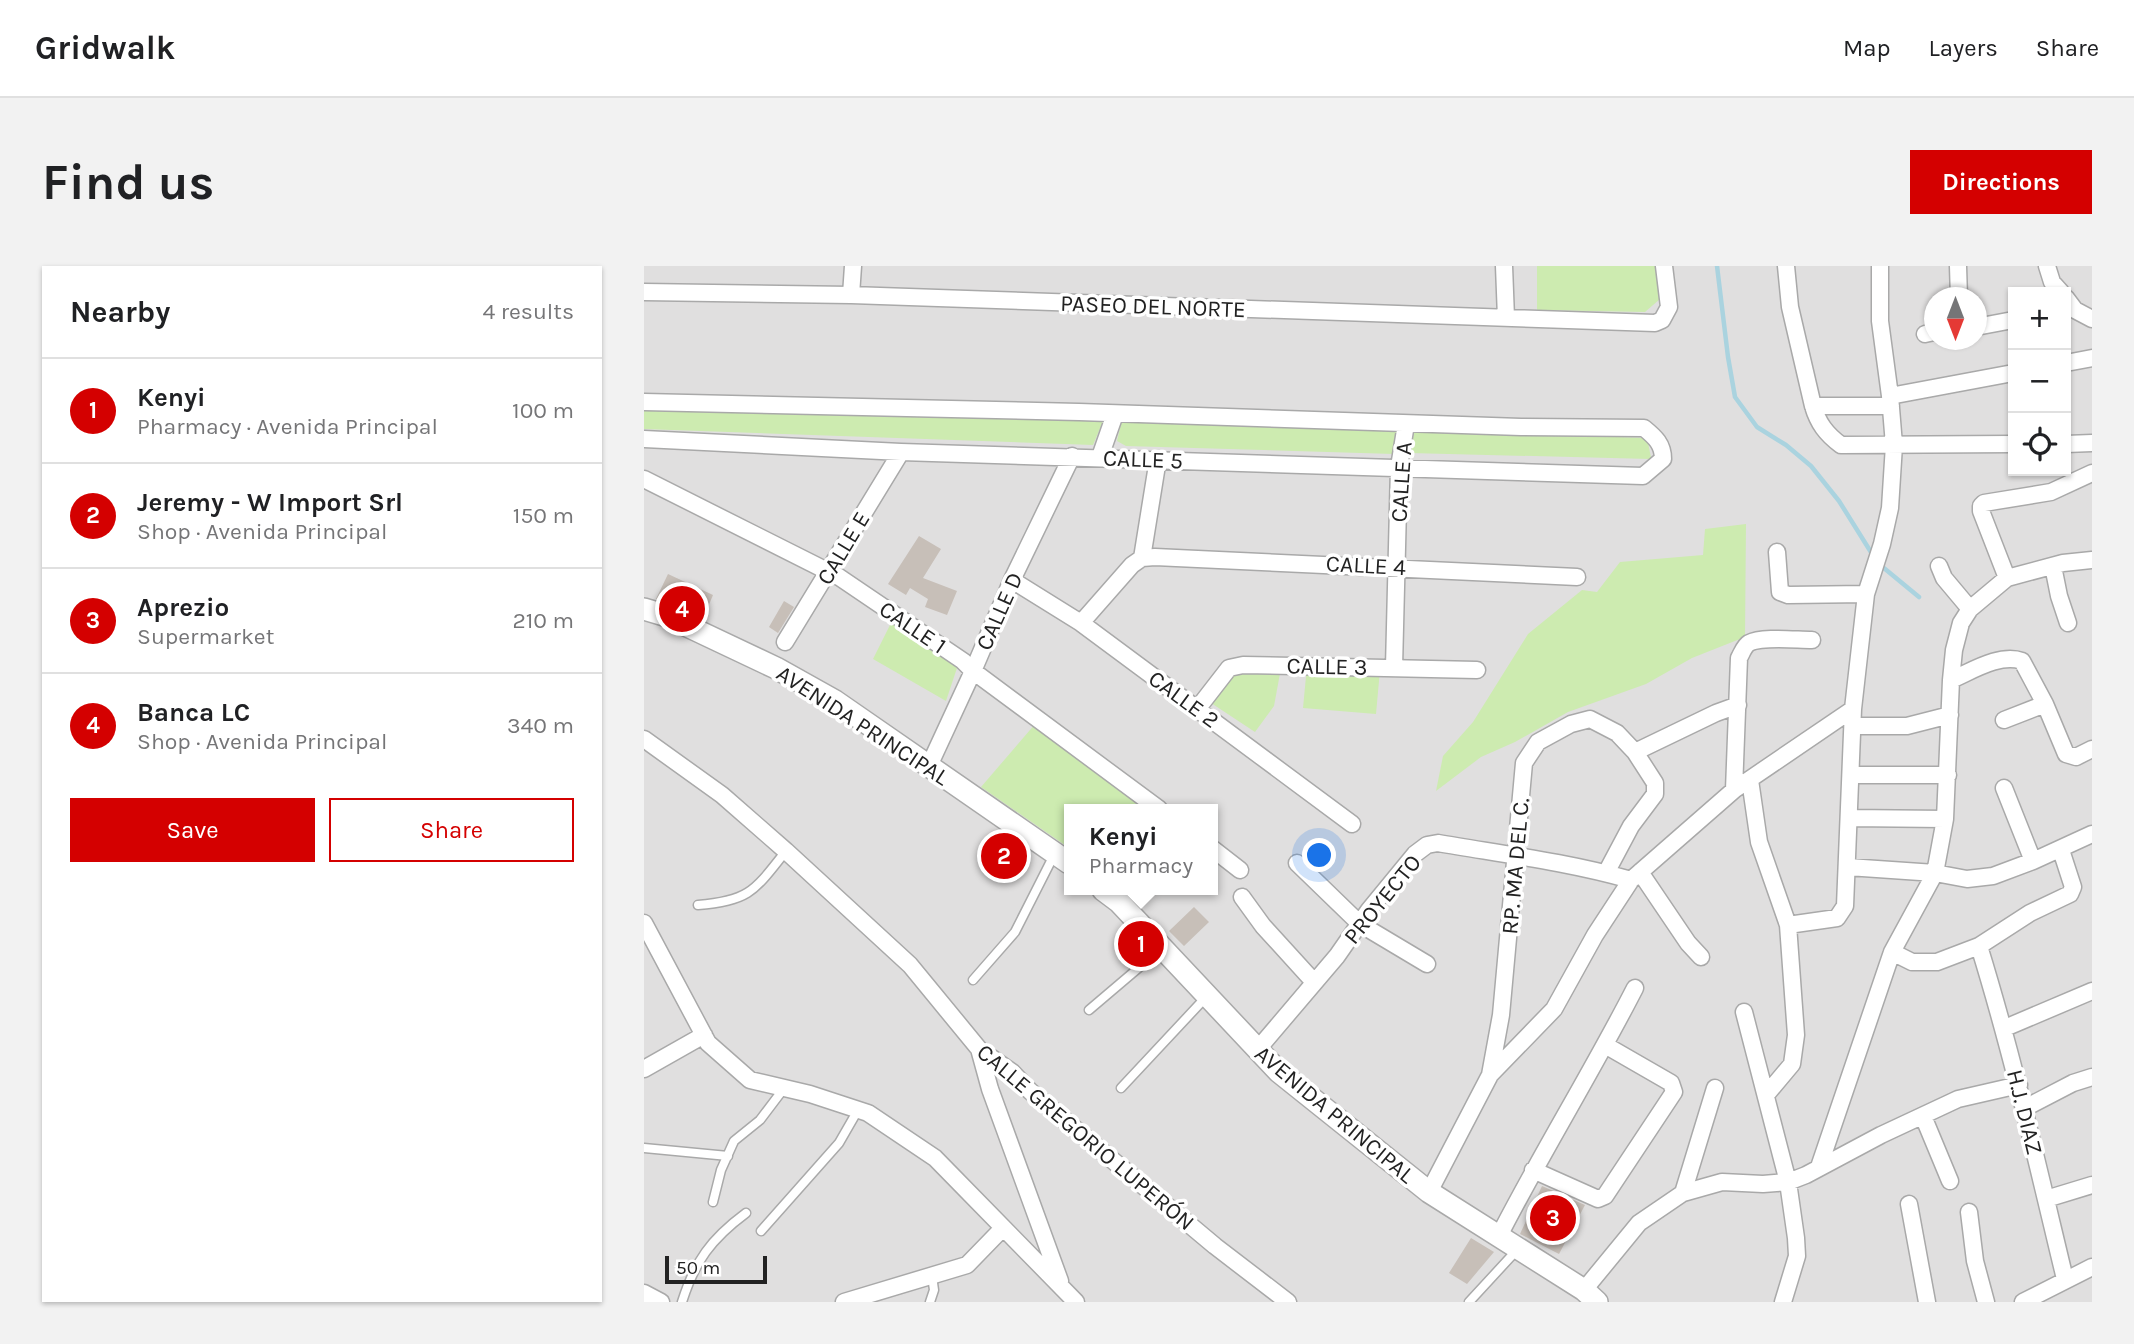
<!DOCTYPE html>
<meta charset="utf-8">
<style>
:root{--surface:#fff;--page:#f2f2f2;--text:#202124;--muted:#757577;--line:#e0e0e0;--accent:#d40000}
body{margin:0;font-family:Karla,sans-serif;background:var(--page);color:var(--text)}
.controls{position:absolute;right:21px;top:21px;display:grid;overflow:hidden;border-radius:0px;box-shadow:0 2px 5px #0004}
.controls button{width:63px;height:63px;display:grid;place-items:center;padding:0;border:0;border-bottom:2px solid var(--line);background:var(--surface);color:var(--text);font:35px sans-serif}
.compass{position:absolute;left:1280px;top:21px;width:63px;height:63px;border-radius:50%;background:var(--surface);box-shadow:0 2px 5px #0004;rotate:180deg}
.scale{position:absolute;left:21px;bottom:18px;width:102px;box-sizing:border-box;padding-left:7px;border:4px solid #222;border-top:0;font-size:19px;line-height:24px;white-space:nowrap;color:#222;-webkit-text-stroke:5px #fff;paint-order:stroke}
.you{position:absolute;left:676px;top:590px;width:24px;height:24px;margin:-18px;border:5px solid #fff;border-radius:50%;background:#1a73e8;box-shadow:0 0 0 10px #1a73e833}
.badge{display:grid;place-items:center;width:46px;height:46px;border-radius:50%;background:var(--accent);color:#fff;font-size:23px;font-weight:700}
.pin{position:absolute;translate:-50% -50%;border:4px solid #fff;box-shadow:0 2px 7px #0006}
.popup{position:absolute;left:420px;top:538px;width:154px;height:91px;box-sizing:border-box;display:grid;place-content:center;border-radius:0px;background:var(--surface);filter:drop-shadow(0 2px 5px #0005);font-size:23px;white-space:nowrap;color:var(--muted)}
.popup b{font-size:26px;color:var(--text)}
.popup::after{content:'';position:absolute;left:50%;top:100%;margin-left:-14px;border:14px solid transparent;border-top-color:var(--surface)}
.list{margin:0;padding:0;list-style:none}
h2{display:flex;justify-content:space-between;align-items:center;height:91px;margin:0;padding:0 28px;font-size:30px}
h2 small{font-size:23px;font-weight:400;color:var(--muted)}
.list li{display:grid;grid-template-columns:46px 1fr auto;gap:21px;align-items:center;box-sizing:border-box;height:105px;padding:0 28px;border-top:2px solid var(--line)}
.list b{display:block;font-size:26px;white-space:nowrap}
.list p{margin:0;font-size:23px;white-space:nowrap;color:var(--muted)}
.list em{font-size:23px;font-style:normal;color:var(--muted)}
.actions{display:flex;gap:14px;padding:21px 28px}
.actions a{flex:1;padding:16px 0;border:2px solid var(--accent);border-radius:0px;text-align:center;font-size:24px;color:var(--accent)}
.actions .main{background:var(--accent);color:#fff}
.icon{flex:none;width:38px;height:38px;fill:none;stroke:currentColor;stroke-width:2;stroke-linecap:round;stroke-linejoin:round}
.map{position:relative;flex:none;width:1448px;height:1036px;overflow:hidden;border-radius:0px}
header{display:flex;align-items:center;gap:42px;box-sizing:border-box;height:98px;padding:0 35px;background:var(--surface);border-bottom:2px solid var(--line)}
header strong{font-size:33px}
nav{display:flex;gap:38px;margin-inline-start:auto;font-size:24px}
.intro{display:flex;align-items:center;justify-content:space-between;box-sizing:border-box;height:168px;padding:0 42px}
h1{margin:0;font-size:49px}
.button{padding:18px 32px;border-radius:0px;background:var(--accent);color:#fff;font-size:24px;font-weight:700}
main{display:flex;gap:42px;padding:0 42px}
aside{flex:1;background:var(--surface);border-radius:0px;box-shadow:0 2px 5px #0004}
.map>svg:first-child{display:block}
.residential{fill:#e0dfdf;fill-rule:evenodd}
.grass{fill:#cdebb0}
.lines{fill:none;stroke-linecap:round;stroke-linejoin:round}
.stream{stroke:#aad3df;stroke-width:4.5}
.building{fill:#c7bfb8}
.service-casing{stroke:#a9a9a9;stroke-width:11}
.minor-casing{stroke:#a9a9a9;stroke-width:19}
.tertiary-casing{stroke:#a9a9a9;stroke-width:24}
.service{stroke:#fff;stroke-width:8}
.minor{stroke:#fff;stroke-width:16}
.tertiary{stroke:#fff;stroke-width:21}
.labels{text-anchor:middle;stroke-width:7;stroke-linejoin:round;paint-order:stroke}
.street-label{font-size:23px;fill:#222;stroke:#fff}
</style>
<header>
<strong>Gridwalk</strong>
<nav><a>Map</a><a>Layers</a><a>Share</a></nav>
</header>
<div class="intro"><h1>Find us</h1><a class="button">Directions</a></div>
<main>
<aside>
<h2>Nearby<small>4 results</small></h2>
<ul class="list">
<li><span class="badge">1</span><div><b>Kenyi</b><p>Pharmacy · Avenida Principal</p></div><em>100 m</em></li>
<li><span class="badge">2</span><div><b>Jeremy - W Import Srl</b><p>Shop · Avenida Principal</p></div><em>150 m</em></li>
<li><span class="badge">3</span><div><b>Aprezio</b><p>Supermarket</p></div><em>210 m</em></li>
<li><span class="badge">4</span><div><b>Banca LC</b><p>Shop · Avenida Principal</p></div><em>340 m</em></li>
</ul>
<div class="actions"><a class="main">Save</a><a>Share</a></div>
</aside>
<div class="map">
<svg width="1448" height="1036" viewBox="0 0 1448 1036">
<rect width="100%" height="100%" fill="#f2efe9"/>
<path class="residential" d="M0,0H1448V1036H0ZM1369,26H1422V205H1369ZM1290,32H1332V74H1290ZM425,543H569V624H425Z"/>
<path class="grass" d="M893,0H1013L1016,33L1001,46L893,44Z
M0,137L460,153L449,179L0,163Z
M484,153L754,157L750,188L482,180L473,175L477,158Z
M771,164L1003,172L1009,201L1006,193L765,187Z
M1102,258L1101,371L1048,392L1002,418L924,446L871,476L837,491L792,525L799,490L829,456L884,368L938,324L953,326L976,296L1059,289L1061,263Z
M248,355L314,399L302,435L229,393Z
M663,400L736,404L732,448L659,442Z
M587,402H637L630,440L611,466L564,435Z
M392,457L500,537L494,543H425V582L337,521Z"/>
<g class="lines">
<path class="stream" d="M1073,0L1084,91L1091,131L1113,161L1142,179L1167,200L1195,235L1230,291
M1235,298L1275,331"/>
</g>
<path class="building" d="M275,270L297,283L279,312L313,325L303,349L281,341L284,333L266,322L262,329L244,318Z
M24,308L69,329L59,353L12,333Z
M140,335L150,341L134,367L125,361Z
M550,641L565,656L540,680L525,665Z
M898,920L941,939L915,988L876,968Z
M827,972L850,986L823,1018L805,1007Z"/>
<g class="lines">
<defs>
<path id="service" d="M54,639C106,635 111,624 142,585
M329,714L371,666L410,589
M445,744L518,682
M477,822L563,730
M0,882L84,890
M69,936L77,904L90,875L116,854L141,821
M117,965L195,877L214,844
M38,1036C51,995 67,973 102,947
M286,1036L290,1024L288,1010
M825,1036L872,985"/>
<path id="minor" d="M860,0L862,52
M1142,0L1146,41L1169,140C1174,157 1182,168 1197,179L1369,178
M1314,0L1315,32
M1403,0L1408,16L1417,26
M0,26L207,29L1011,57L1018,54L1025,41L1020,0
M207,29L209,0
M1422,32L1431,44L1448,53
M1332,61L1369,54
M1281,68L1290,66
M1422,97L1448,92
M1246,130L1369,107
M0,136L435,146L877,161L1000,162C1011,171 1019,178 1019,193L999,210L257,186L0,173
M1169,140H1247
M1422,178L1448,177
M456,191L471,148
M0,213L195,311L319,395L329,405L515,543
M1133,286L1136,326L1144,329L1222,328
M498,292L514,193
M1295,300L1300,312L1326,343
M1409,300L1415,330L1424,357
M1363,312L1337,245V240L1340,237L1407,226L1448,207
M368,314L437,357L708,558
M437,357L488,299L498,292L511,291L933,311
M141,376L257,186
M750,401L755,201L762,158
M1307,414C1328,405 1356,387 1378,395L1401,438L1422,488L1432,491L1448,483
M554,442L585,402L599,399L833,404
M1360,454L1401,438
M1209,460H1263L1306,449
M0,473L78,529L142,585L266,699L335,783L368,806L386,825L571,980L644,1036
M991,486L1072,447L1094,439
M285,500L329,405L368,314L428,190
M1207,509H1304
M1106,514L1115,576L1144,659L1152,769L1148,798L1122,829
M1360,522L1389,595L1448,568
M1090,524L1095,392C1098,387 1100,380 1105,377C1118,370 1152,374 1168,374
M1205,552L1301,553
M569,583L596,604
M653,597L716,658L783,698
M1204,601L1291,607L1323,613L1349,610L1389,595
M996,606L1044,677L1057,691
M598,631L619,660L670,716
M0,657L64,777L106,814L166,828L224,847L291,892L432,1036
M1144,659L1193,652L1201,640L1209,443L1222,328L1238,278L1246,242L1250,179L1246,130L1236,55V0
M1335,680C1369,790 1394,901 1421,1013
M1248,686L1268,696H1293L1335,680L1386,647L1426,628L1429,621L1417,584
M1100,746L1144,916L1152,972L1153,990L1139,1036
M1361,762L1448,725
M335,783L346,823L416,1015
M614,783L693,690L725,644L771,588L783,579L794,577C858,588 924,596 987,614
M0,803L60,769
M846,809L910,743L951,669L987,614L1090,524L1209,443
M1381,842L1429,817L1448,811
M1279,850L1306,915
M1175,901L1248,686L1291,607L1301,553L1307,414L1310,384L1317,357L1326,343L1363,312L1419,297L1448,294
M889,904L954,933L961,930L1030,826L1027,817L961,779
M785,926L846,809L857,749L880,497L894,476L927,458L946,453L973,467L991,486L1011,517V528L987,560L962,607
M1039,927L1071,822
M1402,933L1448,919
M1265,938L1283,1036
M1325,946L1331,995L1342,1036
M855,970C898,886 948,806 991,722
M940,1024L995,957L1039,927L1078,916L1119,918L1144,916L1162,909L1237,869L1314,833L1375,819
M0,1027L17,1036
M200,1036L323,999L358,963
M1379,1036L1448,1001"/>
<path id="tertiary" d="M0,343L20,349L132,402L191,435L425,597
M459,624L475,636L635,806L785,926L940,1024L953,1036"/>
</defs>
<use href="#service" class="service-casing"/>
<use href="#minor" class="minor-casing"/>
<use href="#tertiary" class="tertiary-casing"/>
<use href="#service" class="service"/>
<use href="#minor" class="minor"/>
<use href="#tertiary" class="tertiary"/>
</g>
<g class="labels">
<g class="street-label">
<text transform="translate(509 40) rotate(2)" y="8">PASEO DEL NORTE</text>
<text transform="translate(499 193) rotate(2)" y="8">CALLE 5</text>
<text transform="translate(757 216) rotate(-86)" y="8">CALLE A</text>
<text transform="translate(199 282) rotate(-59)" y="8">CALLE E</text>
<text transform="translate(722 299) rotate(3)" y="8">CALLE 4</text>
<text transform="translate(355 345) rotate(-66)" y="8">CALLE D</text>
<text transform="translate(269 361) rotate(34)" y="8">CALLE 1</text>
<text transform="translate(683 400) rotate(1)" y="8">CALLE 3</text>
<text transform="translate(540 433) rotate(36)" y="8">CALLE 2</text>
<text transform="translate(219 459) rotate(33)" y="8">AVENIDA PRINCIPAL</text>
<text transform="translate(871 600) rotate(-85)" y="8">RP. MA DEL C.</text>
<text transform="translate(738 633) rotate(-51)" y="8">PROYECTO</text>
<text transform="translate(1381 846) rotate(76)" y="8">H.J. DIAZ</text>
<text transform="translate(691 848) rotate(40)" y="8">AVENIDA PRINCIPAL</text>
<text transform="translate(442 871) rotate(40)" y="8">CALLE GREGORIO LUPERÓN</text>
</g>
</g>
</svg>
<div class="controls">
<button>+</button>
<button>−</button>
<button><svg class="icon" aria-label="locate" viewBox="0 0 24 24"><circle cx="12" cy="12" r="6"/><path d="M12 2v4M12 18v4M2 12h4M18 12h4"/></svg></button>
</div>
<svg class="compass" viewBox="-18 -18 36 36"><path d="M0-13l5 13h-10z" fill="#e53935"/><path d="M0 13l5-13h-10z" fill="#757577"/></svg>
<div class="scale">50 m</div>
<div class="you"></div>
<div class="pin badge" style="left:497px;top:678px">1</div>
<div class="popup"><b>Kenyi</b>Pharmacy</div>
<div class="pin badge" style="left:360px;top:590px">2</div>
<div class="pin badge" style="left:909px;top:952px">3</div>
<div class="pin badge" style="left:38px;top:343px">4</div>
</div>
</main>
